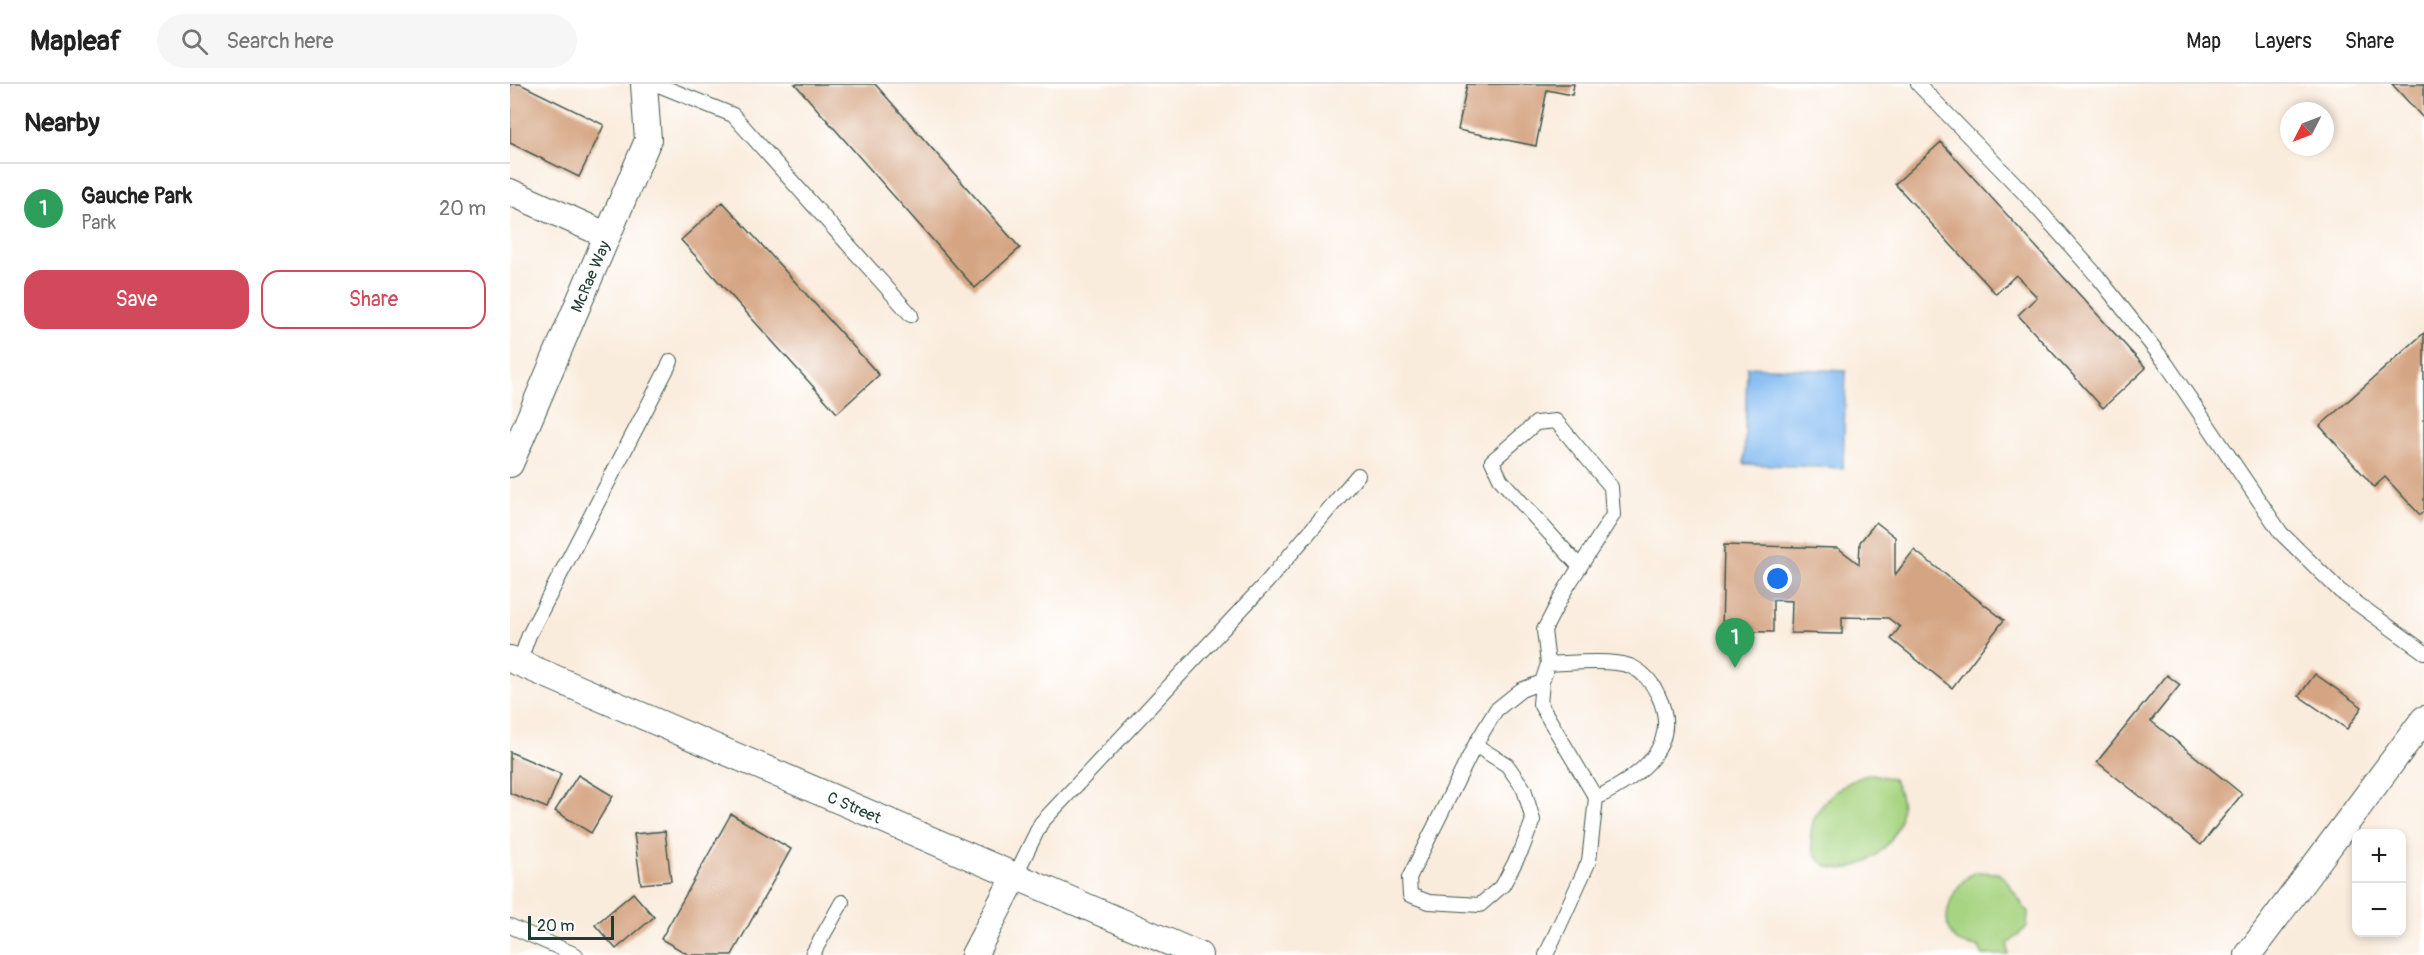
<!DOCTYPE html>
<meta charset="utf-8">
<style>
:root{--surface:#fff;--page:#f6f6f6;--text:#222;--muted:#767676;--line:#e0e0e0;--accent:#d1495b}
body{margin:0;font-family:Pangolin,sans-serif;background:var(--page);color:var(--text)}
.controls{position:absolute;right:18px;bottom:18px;display:grid;overflow:hidden;border-radius:12px;box-shadow:0 3px 9px #0003}
.controls button{width:54px;height:54px;display:grid;place-items:center;padding:0;border:0;border-bottom:2px solid var(--line);background:var(--surface);color:var(--text);font:30px sans-serif}
.compass{position:absolute;left:1770px;top:18px;width:54px;height:54px;border-radius:50%;background:var(--surface);box-shadow:0 3px 9px #0003;rotate:228deg}
.scale{position:absolute;left:18px;bottom:15px;width:86px;box-sizing:border-box;padding-left:6px;border:3px solid #1f3d34;border-top:0;font-size:16px;line-height:21px;white-space:nowrap;color:#1f3d34;-webkit-text-stroke:4px #fff;paint-order:stroke}
.you{position:absolute;left:1268px;top:495px;width:21px;height:21px;margin:-15px;border:4px solid #fff;border-radius:50%;background:#1a73e8;box-shadow:0 0 0 9px #1a73e833}
.badge{display:grid;place-items:center;width:39px;height:39px;border-radius:50%;background:var(--accent);color:#fff;font-size:20px;font-weight:700}
.pin{position:absolute;translate:-50% -50px;filter:drop-shadow(0 2px 3px #0008)}
.pin::after{content:'';position:absolute;top:32px;width:21px;height:18px;background:inherit;clip-path:polygon(0 0,100% 0,50% 100%)}
.list{margin:0;padding:0;list-style:none}
h2{display:flex;justify-content:space-between;align-items:center;height:78px;margin:0;padding:0 24px;font-size:26px}
h2 small{font-size:20px;font-weight:400;color:var(--muted)}
.list li{display:grid;grid-template-columns:39px 1fr auto;gap:18px;align-items:center;box-sizing:border-box;height:90px;padding:0 24px;border-top:2px solid var(--line)}
.list b{display:block;font-size:22px;white-space:nowrap}
.list p{margin:0;font-size:20px;white-space:nowrap;color:var(--muted)}
.list em{font-size:20px;font-style:normal;color:var(--muted)}
.actions{display:flex;gap:12px;padding:18px 24px}
.actions a{flex:1;padding:14px 0;border:2px solid var(--accent);border-radius:18px;text-align:center;font-size:21px;color:var(--accent)}
.actions .main{background:var(--accent);color:#fff}
.icon{flex:none;width:33px;height:33px;fill:none;stroke:currentColor;stroke-width:2;stroke-linecap:round;stroke-linejoin:round}
.map{position:relative;flex:none;width:1914px;height:871px;overflow:hidden}
header{display:flex;align-items:center;gap:36px;box-sizing:border-box;height:84px;padding:0 30px;background:var(--surface);border-bottom:2px solid var(--line)}
header strong{font-size:28px}
nav{display:flex;gap:33px;margin-inline-start:auto;font-size:21px}
.search{width:420px;height:54px;background:var(--page);display:flex;align-items:center;gap:15px;box-sizing:border-box;padding:0 21px;border-radius:33px;color:var(--muted);font-size:22px}
main{display:flex}
aside{flex:1;background:var(--surface)}
.map>svg:first-child{display:block}
.green{fill:#a7d481;stroke:#63885a;stroke-width:1.5}
.water{fill:#81b9f1;stroke:#507b92;stroke-width:1.5}
.building{fill:#d5a583}
.lines{fill:none;stroke-linecap:round;stroke-linejoin:round}
.service-casing{stroke:#40574d;stroke-width:16}
.minor-casing{stroke:#40574d;stroke-width:28}
.service{stroke:#fff;stroke-width:14}
.minor{stroke:#fff;stroke-width:26}
.labels{text-anchor:middle;stroke-width:4.5;stroke-linejoin:round;paint-order:stroke}
.street-label{font-size:16px;fill:#1f3d34;stroke:#fff}
</style>
<header>
<strong>Mapleaf</strong>
<div class="search"><svg class="icon" aria-label="search" viewBox="0 0 24 24"><circle cx="10" cy="10" r="6"/><path d="M15 15l6 6"/></svg>Search here</div>
<nav><a>Map</a><a>Layers</a><a>Share</a></nav>
</header>
<main>
<aside>
<h2>Nearby<small></small></h2>
<ul class="list">
<li><span class="badge" style="background:#2e9e5b">1</span><div><b>Gauche Park</b><p>Park</p></div><em>20 m</em></li>
</ul>
<div class="actions"><a class="main">Save</a><a>Share</a></div>
</aside>
<div class="map">
<svg width="1914" height="871" viewBox="0 0 1914 871">
<rect width="100%" height="100%" fill="#fff"/>
<filter id="ink" filterUnits="userSpaceOnUse"><feTurbulence type="fractalNoise" baseFrequency=".0167" numOctaves="2"/><feDisplacementMap in="SourceGraphic" scale="12" xChannelSelector="R" yChannelSelector="G"/><feConvolveMatrix kernelMatrix="1 2 1 2 8 2 1 2 1" color-interpolation-filters="sRGB"/></filter>
<filter id="wash" filterUnits="userSpaceOnUse"><feTurbulence type="fractalNoise" baseFrequency=".008" numOctaves="4" result="noise"/><feDisplacementMap in="SourceGraphic" scale="24" xChannelSelector="R" yChannelSelector="G"/><feGaussianBlur stdDeviation="1.35" result="paint"/><feColorMatrix in="noise" values="0 0 0 0 0 0 0 0 0 0 0 0 0 0 0 0 0 1.4 0 .05"/><feComposite in="paint" operator="in"/></filter>
<g filter="url(#wash)">
<rect width="100%" height="100%" fill="#faecdd"/>
<path class="green" d="M1362,690L1383,695C1421,756 1322,817 1303,765C1299,753 1301,739 1307,729C1318,709 1340,695 1362,690Z
M1466,788L1488,789L1497,797L1518,829L1517,843L1498,860V871H1473L1469,863C1461,861 1453,862 1446,856C1425,838 1445,796 1466,788Z"/>
<path class="water" d="M1237,283L1336,287L1333,384L1234,380Z"/>
<g id="blocks">
<path class="building" d="M0,0H10L94,41L69,93L0,59Z
M285,0H365L510,164L465,204Z
M957,0H1064L1062,11L1037,6L1026,62L948,46Z
M1882,0H1914V35Z
M1431,58L1636,284L1593,324L1508,231L1527,213L1506,191L1486,210L1385,100Z
M213,118L369,291L327,329L171,156Z
M1914,249V427L1910,431L1875,393L1864,403L1810,342Z
M1366,438L1385,453V491L1404,466L1494,536L1442,604L1381,555L1390,543L1378,534L1332,533V550L1281,549L1282,517L1263,516V548L1212,547L1214,461L1328,464L1349,480L1350,458Z
M1805,590L1852,623L1837,645L1789,612Z
M1657,591L1670,601L1641,637L1732,710L1691,761L1587,678Z
M0,668L51,690L37,724L0,709Z
M68,691L103,712L81,749L45,727Z
M221,730L281,765L222,871H179L151,855Z
M155,747L161,797L131,800L124,750Z
M123,809L144,833L106,865L85,841Z"/>
</g>
</g>
<g filter="url(#ink)">
<use href="#blocks" fill-opacity="0" stroke="#40574d" stroke-width="1.5"/>
<g class="lines">
<defs>
<path id="service" d="M146,0L223,31L401,231
M1408,0L1513,108L1588,193L1655,278L1771,449L1830,507L1914,568
M9,579L19,551L161,277
M1038,580C1060,579 1100,575 1120,582C1134,588 1142,598 1148,611C1173,662 1128,694 1086,714
M965,661L997,681L1014,705L1023,736L1012,765L993,801L970,821L919,818L900,811L899,794L965,661L986,626L1011,606L1032,598
M505,792L531,739L756,499L848,391
M0,842L66,871
M302,871L332,818
M1036,871L1079,777L1086,714L1030,620L1032,598L1038,580L1034,546L1055,506L1103,431L1101,403L1046,337L1026,339L982,377L991,396L1070,483"/>
<g id="minor">
<path d="M0,108L96,151"/>
<path id="s1" d="M0,380L138,56L134,0"/>
<path id="s2" d="M0,575L689,871"/>
<path d="M464,871L505,792"/>
<path d="M1738,871L1914,635"/>
</g>
</defs>
<use href="#service" class="service-casing"/>
<use href="#minor" class="minor-casing"/>
<use href="#service" class="service"/>
<use href="#minor" class="minor"/>
</g>
</g>
<g class="labels">
<g class="street-label">
<text dy="6" stroke="none"><textPath href="#s1" startOffset="204">McRae Way</textPath></text>
<text dy="6" stroke="none"><textPath href="#s2" startOffset="375">C Street</textPath></text>
</g>
</g>
</svg>
<div class="controls">
<button>+</button>
<button>−</button>
</div>
<svg class="compass" viewBox="-18 -18 36 36"><path d="M0-13l5 13h-10z" fill="#e53935"/><path d="M0 13l5-13h-10z" fill="#767676"/></svg>
<div class="scale">20 m</div>
<div class="you"></div>
<div class="pin badge" style="left:1225px;top:584px;background:#2e9e5b">1</div>
</div>
</main>
